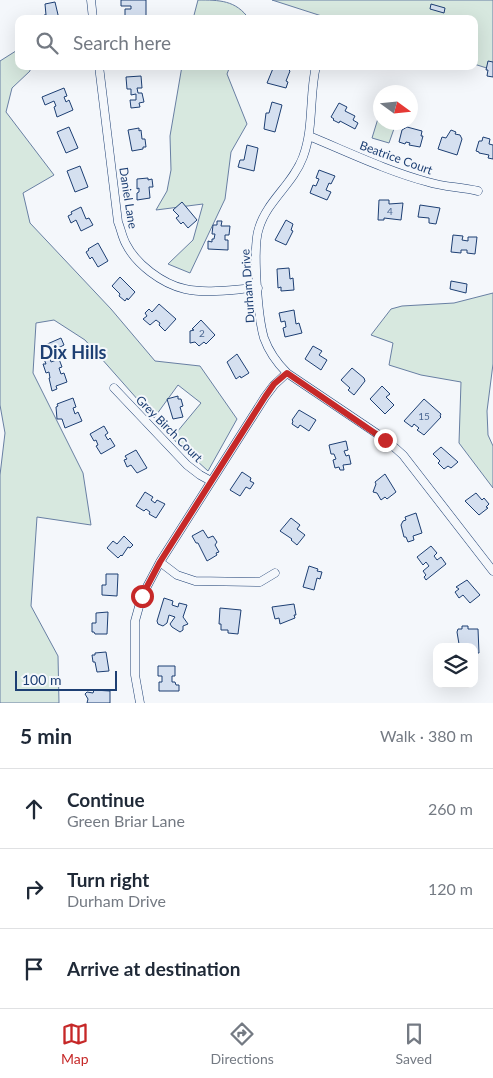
<!DOCTYPE html>
<meta charset="utf-8">
<style>
:root{--surface:#fff;--page:#f6f6f7;--text:#1f2937;--muted:#747a83;--line:#e0e1e3;--accent:#c62828}
body{margin:0;font-family:Lato,sans-serif;background:var(--page);color:var(--text)}
.controls{position:absolute;right:15px;bottom:15px;display:grid;overflow:hidden;border-radius:10px;box-shadow:0 5px 20px #0002}
.controls button{width:45px;height:45px;display:grid;place-items:center;padding:0;border:0;border-bottom:1px solid var(--line);background:var(--surface);color:var(--text);font:25px sans-serif}
.compass{position:absolute;left:373px;top:85px;width:45px;height:45px;border-radius:50%;background:var(--surface);box-shadow:0 5px 20px #0002;rotate:105deg}
.scale{position:absolute;left:15px;bottom:12px;width:102px;box-sizing:border-box;padding-left:5px;border:2px solid #1d3f73;border-top:0;font-size:14px;line-height:18px;white-space:nowrap;color:#1d3f73;-webkit-text-stroke:4px #f4f7fb;paint-order:stroke}
.stop{position:absolute;width:15px;height:15px;margin:-11px;border:4px solid #c62828;border-radius:50%;background:#fff}
.stop.end{background:#c62828;border-color:#fff;box-shadow:0 1px 5px #0008}
.list{margin:0;padding:0;list-style:none}
h2{display:flex;justify-content:space-between;align-items:center;height:65px;margin:0;padding:0 20px;font-size:21px}
h2 small{font-size:16px;font-weight:400;color:var(--muted)}
.list li{display:grid;grid-template-columns:32px 1fr auto;gap:15px;align-items:center;box-sizing:border-box;height:80px;padding:0 20px;border-top:1px solid var(--line)}
.list b{display:block;font-size:19px;white-space:nowrap}
.list p{margin:0;font-size:16px;white-space:nowrap;color:var(--muted)}
.list em{font-size:16px;font-style:normal;color:var(--muted)}
.icon{flex:none;width:28px;height:28px;fill:none;stroke:currentColor;stroke-width:2;stroke-linecap:round;stroke-linejoin:round}
.map{position:relative;flex:none;width:493px;height:703px;overflow:hidden}
.search{position:absolute;background:var(--surface);box-shadow:0 5px 20px #0002;left:15px;right:15px;top:15px;height:55px;display:flex;align-items:center;gap:12px;box-sizing:border-box;padding:0 18px;border-radius:10px;color:var(--muted);font-size:19px}
.sheet{height:305px;background:var(--surface)}
nav{display:flex;justify-content:space-around;align-items:center;box-sizing:border-box;height:70px;border-top:1px solid var(--line);background:var(--surface);font-size:14px;color:var(--muted)}
nav a{display:grid;justify-items:center;gap:2px}
nav .on{color:var(--accent)}
.map>svg:first-child{display:block}
.green{fill:#d7e8df;stroke:#687fa3}
.building{fill:#d5e0f0;stroke:#1d3f73}
.lines{fill:none;stroke-linecap:round;stroke-linejoin:round}
.minor-casing{stroke:#1d3f73;stroke-width:9}
.minor{stroke:#f4f7fb;stroke-width:8}
.route{stroke:#c62828;stroke-width:6}
.labels{text-anchor:middle;stroke-width:4;stroke-linejoin:round;paint-order:stroke}
.number-label{font-size:10px;fill:#4b6792}
.street-label{font-size:12px;fill:#1d3f73;stroke:#f4f7fb}
.district-label{font-size:18px;font-weight:bold;fill:#1d3f73;stroke:#f4f7fb}
</style>
<div class="map">
<svg width="493" height="703" viewBox="0 0 493 703">
<rect width="100%" height="100%" fill="#f4f7fb"/>
<path class="green" d="M198,0C219,0 236,0 249,19H193Z
M272,0H493V70L474,64V19H331Z
M19,49V66H30V71L12,88L6,112L54,175L23,193L30,223L111,309L155,361L200,366L237,419L208,471L172,438L201,403L178,385L154,418L85,340L54,320L36,323L33,373L83,473L91,525L37,517L31,606L58,656L59,703H0V475L5,433L0,405V61Z
M182,66H230L227,74L247,124L231,152L225,199L190,273L168,264L193,240L203,204L156,210L167,191L171,170L170,136Z
M380,112V122L396,123L389,143L372,138Z
M493,293V364L487,411L488,435L493,446V488L459,443L461,382L421,375L389,365L393,343L371,335L391,309L402,306L454,303Z"/>
<path class="building" d="M121,0H146V17H125V9H131V6H121Z
M55,2L59,19H45L44,15H46L45,4Z
M431,4L445,8L444,13L430,9Z
M488,61L493,62V77L487,76L488,70H486Z
M274,66L290,67L289,70L290,71L286,81L288,82L286,88L267,83Z
M141,76L142,88H137L138,93H142L144,102L139,103L140,107L131,108L130,100H136V94L131,95V89H127L126,77Z
M64,88L67,96L64,97L66,102L69,100L73,110L57,117L54,107L56,106L54,101L45,105L42,97Z
M272,102L282,105L275,132L264,129L266,113H269Z
M339,103L347,107L345,111L355,116L353,120L358,123L355,129L340,121L339,123L333,120L334,119L331,117Z
M69,127L78,148L66,153L57,132Z
M407,127L422,131L421,136H423L420,147L409,145L410,143L406,142L405,144L399,142L402,130Z
M139,128V131L141,130L142,139H145L146,147H143V149L132,151L128,130Z
M451,130L456,132L455,134L460,135L462,139L457,155L438,149L442,137L446,138Z
M483,137L490,139L489,144L493,145V159L488,158L489,155L479,153V152L476,151L479,141H482Z
M247,145L258,148L254,171L238,167L240,160H244Z
M80,166L88,187L75,192L67,171Z
M319,170L335,176L331,184L329,183L326,190L331,192L327,200L310,193L313,185L316,186L319,179L316,178Z
M148,178V180L152,179L153,187H149L150,198L137,200V193L139,192V188L137,189V179Z
M379,200H389V204L403,203L401,220L384,218V220H378Z
M182,202L197,220L188,228L183,222L181,224L176,218L179,216L173,210Z
M420,205L440,208L436,224L429,223V218L418,217Z
M81,207L86,219L89,218L93,225L81,231L76,220L71,223L68,216L72,214L71,212Z
M286,220L293,224L291,230L293,231L286,245L275,240Z
M217,221H222L221,226H230L229,235H225V240H228V250L208,249V241L212,242V239H214L215,234H212L213,225H217Z
M453,235L463,236L462,240L468,241V237H477L475,254L467,253V250H461V253L451,252Z
M98,243L108,261L98,267L92,257L90,259L86,252L89,250L88,249Z
M289,268L290,279L293,278L294,290L281,291V287L278,288L277,269Z
M120,277L135,292L128,300L127,298L125,301L119,296L120,294L112,286Z
M451,281L467,284L466,293L450,289Z
M159,304L176,319L165,331L159,325L160,323L156,320L150,325L143,319L147,316L145,313L149,309L152,312Z
M294,310L296,324L299,323L302,333L285,337L283,328L286,327L285,321L281,322L279,313Z
M201,320L215,335L206,344L204,342L199,346L195,342L190,343V331L194,330L192,329Z
M61,338L64,345L50,352L49,348L47,349L45,345Z
M313,346L322,351L319,355L327,360L321,370L305,359Z
M237,354L249,373L241,378L240,376L236,379L227,362Z
M50,358L51,362L59,359L62,367L59,368L61,374L64,373L67,382L56,386L57,389L52,391L49,378H50L49,372L46,373L43,364H46L44,359Z
M352,368L364,378L365,381L354,395L348,390L350,388L341,380Z
M382,386L390,394L386,397L394,405L385,414L370,399Z
M178,396V399H181L183,406L180,407L183,417L173,419L167,399Z
M73,398L76,407L73,408L75,414L78,412L82,421L65,428L62,419H57L56,407L58,406L57,404Z
M424,399L441,414L440,416L441,417L424,435L417,430L419,428L414,424L412,427L404,421Z
M299,410L316,420L309,431L300,425L298,428L292,424L293,421L292,420Z
M104,426L108,433L105,435L108,440L110,438L115,446L101,454L96,446L98,445L96,440L94,441L90,434Z
M346,441L348,450L344,451L346,456L349,455L351,464L343,465L344,470H340L339,467L335,468L333,460L336,459L334,454H331L329,445Z
M441,447L458,462L451,468L448,466L444,469L438,463L440,461L433,454Z
M136,450L147,468L137,473L131,465L127,467L124,460L127,459L125,456Z
M242,472L251,478L250,481L254,483L250,489L246,487L240,496L230,490Z
M385,474L396,492L387,499L385,497L381,500L377,493L373,492L376,484L375,482Z
M145,492L153,497L151,500L155,503L157,500L165,504L156,518L149,514L150,512L146,509L144,511L136,506Z
M476,493L482,500L484,498L489,504L486,507L488,508L479,515L465,501Z
M416,513L422,533L413,536L414,540L408,542L406,537H404L401,525L403,521L406,520L405,517Z
M291,518L300,525L297,529L305,535L297,545L291,540L292,539L280,531Z
M203,530L208,538L213,536L217,542L215,545L219,552L216,553L217,555L207,561L198,543H196L192,536Z
M124,536L133,545L130,548L128,547L122,556L121,555L118,558L107,548L113,541L117,544Z
M431,546L437,553L434,556L437,560L441,557L446,564L426,580L424,577L426,575L423,571L429,566L426,562L423,565L417,557Z
M309,566L318,569L317,571L322,572L320,579L317,578L314,590L303,587Z
M106,574H118L117,596L102,595V585H106Z
M467,580L480,595L470,603L463,595L459,598L455,592L459,589L456,587Z
M164,598L173,601L172,605L178,607L179,603L187,605L183,617L188,624L183,626V630L180,632L172,627L170,624L175,617L169,615L167,623L163,626L158,624L157,621Z
M294,604L296,615H294L295,618L280,624L279,618L275,619L272,607Z
M220,608L241,610L238,634L228,633V630H221V624H219Z
M108,612L107,634H95L94,632H92V623H96V613Z
M462,626H468V629H478L479,653H474V647H462V644H459L457,632L458,629H462Z
M106,652L109,671L97,672L95,662H93L92,655H95V653Z
M158,666H175V676H172V682H175L176,685H179V691H159V682H162V676H158Z
M94,690L110,691V703H87L88,699L85,694L87,692L93,693Z"/>
<g class="lines">
<defs>
<path id="minor" d="M91,0L93,19
M99,66L118,222C121,229 122,237 126,244C136,264 162,284 185,289C208,294 235,289 258,288
M316,66C309,96 314,128 303,157C293,184 267,201 259,228C252,247 258,318 264,338C269,352 277,363 287,373L385,439L403,455L493,571
M309,136C348,152 387,171 428,182C444,187 461,187 478,191
M114,388L187,465L200,475L211,481
M160,562L177,575L195,581L260,582L275,573
M140,703L135,675V621L142,596L160,562L265,397L274,385L287,373"/>
</defs>
<use href="#minor" class="minor-casing"/>
<use href="#minor" class="minor"/>
</g>
<g class="lines">
<path class="route" d="M142,596L160,562L265,397L274,384L287,373L385,440"/>
</g>
<g class="labels">
<g class="number-label">
<text x="390" y="215">4</text>
<text x="202" y="337">2</text>
<text x="424" y="420">15</text>
</g>
<g class="street-label">
<text transform="translate(396 158) rotate(20)" y="4">Beatrice Court</text>
<text transform="translate(128 198) rotate(81)" y="4">Daniel Lane</text>
<text transform="translate(248 286) rotate(-94)" y="4">Durham Drive</text>
<text transform="translate(169 429) rotate(45)" y="4">Grey Birch Court</text>
</g>
<g class="district-label">
<text x="73" y="359">Dix Hills</text>
</g>
</g>
</svg>
<div class="controls">
<button><svg class="icon" aria-label="layers" viewBox="0 0 24 24"><path d="M12 4l9 5-9 5-9-5zM3 14l9 5 9-5"/></svg></button>
</div>
<svg class="compass" viewBox="-18 -18 36 36"><path d="M0-13l5 13h-10z" fill="#e53935"/><path d="M0 13l5-13h-10z" fill="#747a83"/></svg>
<div class="scale">100 m</div>
<div class="stop" style="left:142px;top:596px"></div>
<div class="stop end" style="left:385px;top:440px"></div>
<div class="search"><svg class="icon" aria-label="search" viewBox="0 0 24 24"><circle cx="10" cy="10" r="6"/><path d="M15 15l6 6"/></svg>Search here</div>
</div>
<section class="sheet">
<h2>5 min<small>Walk · 380 m</small></h2>
<ul class="list">
<li><svg class="icon" aria-label="ahead" viewBox="0 0 24 24"><path d="M12 20V5M6 11l6-6 6 6"/></svg><div><b>Continue</b><p>Green Briar Lane</p></div><em>260 m</em></li>
<li><svg class="icon" aria-label="right" viewBox="0 0 24 24"><path d="M7 20v-9h11M14 6l5 5-5 5"/></svg><div><b>Turn right</b><p>Durham Drive</p></div><em>120 m</em></li>
<li><svg class="icon" aria-label="arrive" viewBox="0 0 24 24"><path d="M6 21V4h12l-3 4 3 4H6"/></svg><div><b>Arrive at destination</b></div></li>
</ul>
</section>
<nav>
<a class="on"><svg class="icon" aria-label="map" viewBox="0 0 24 24"><path d="M3 6l6-2 6 2 6-2v14l-6 2-6-2-6 2zM9 4v14M15 6v14"/></svg>Map</a>
<a><svg class="icon" aria-label="directions" viewBox="0 0 24 24"><path d="M12 3l9 9-9 9-9-9zM9 14v-3h6M13 9l2 2-2 2"/></svg>Directions</a>
<a><svg class="icon" aria-label="saved" viewBox="0 0 24 24"><path d="M7 4h10v16l-5-4-5 4z"/></svg>Saved</a>
</nav>
